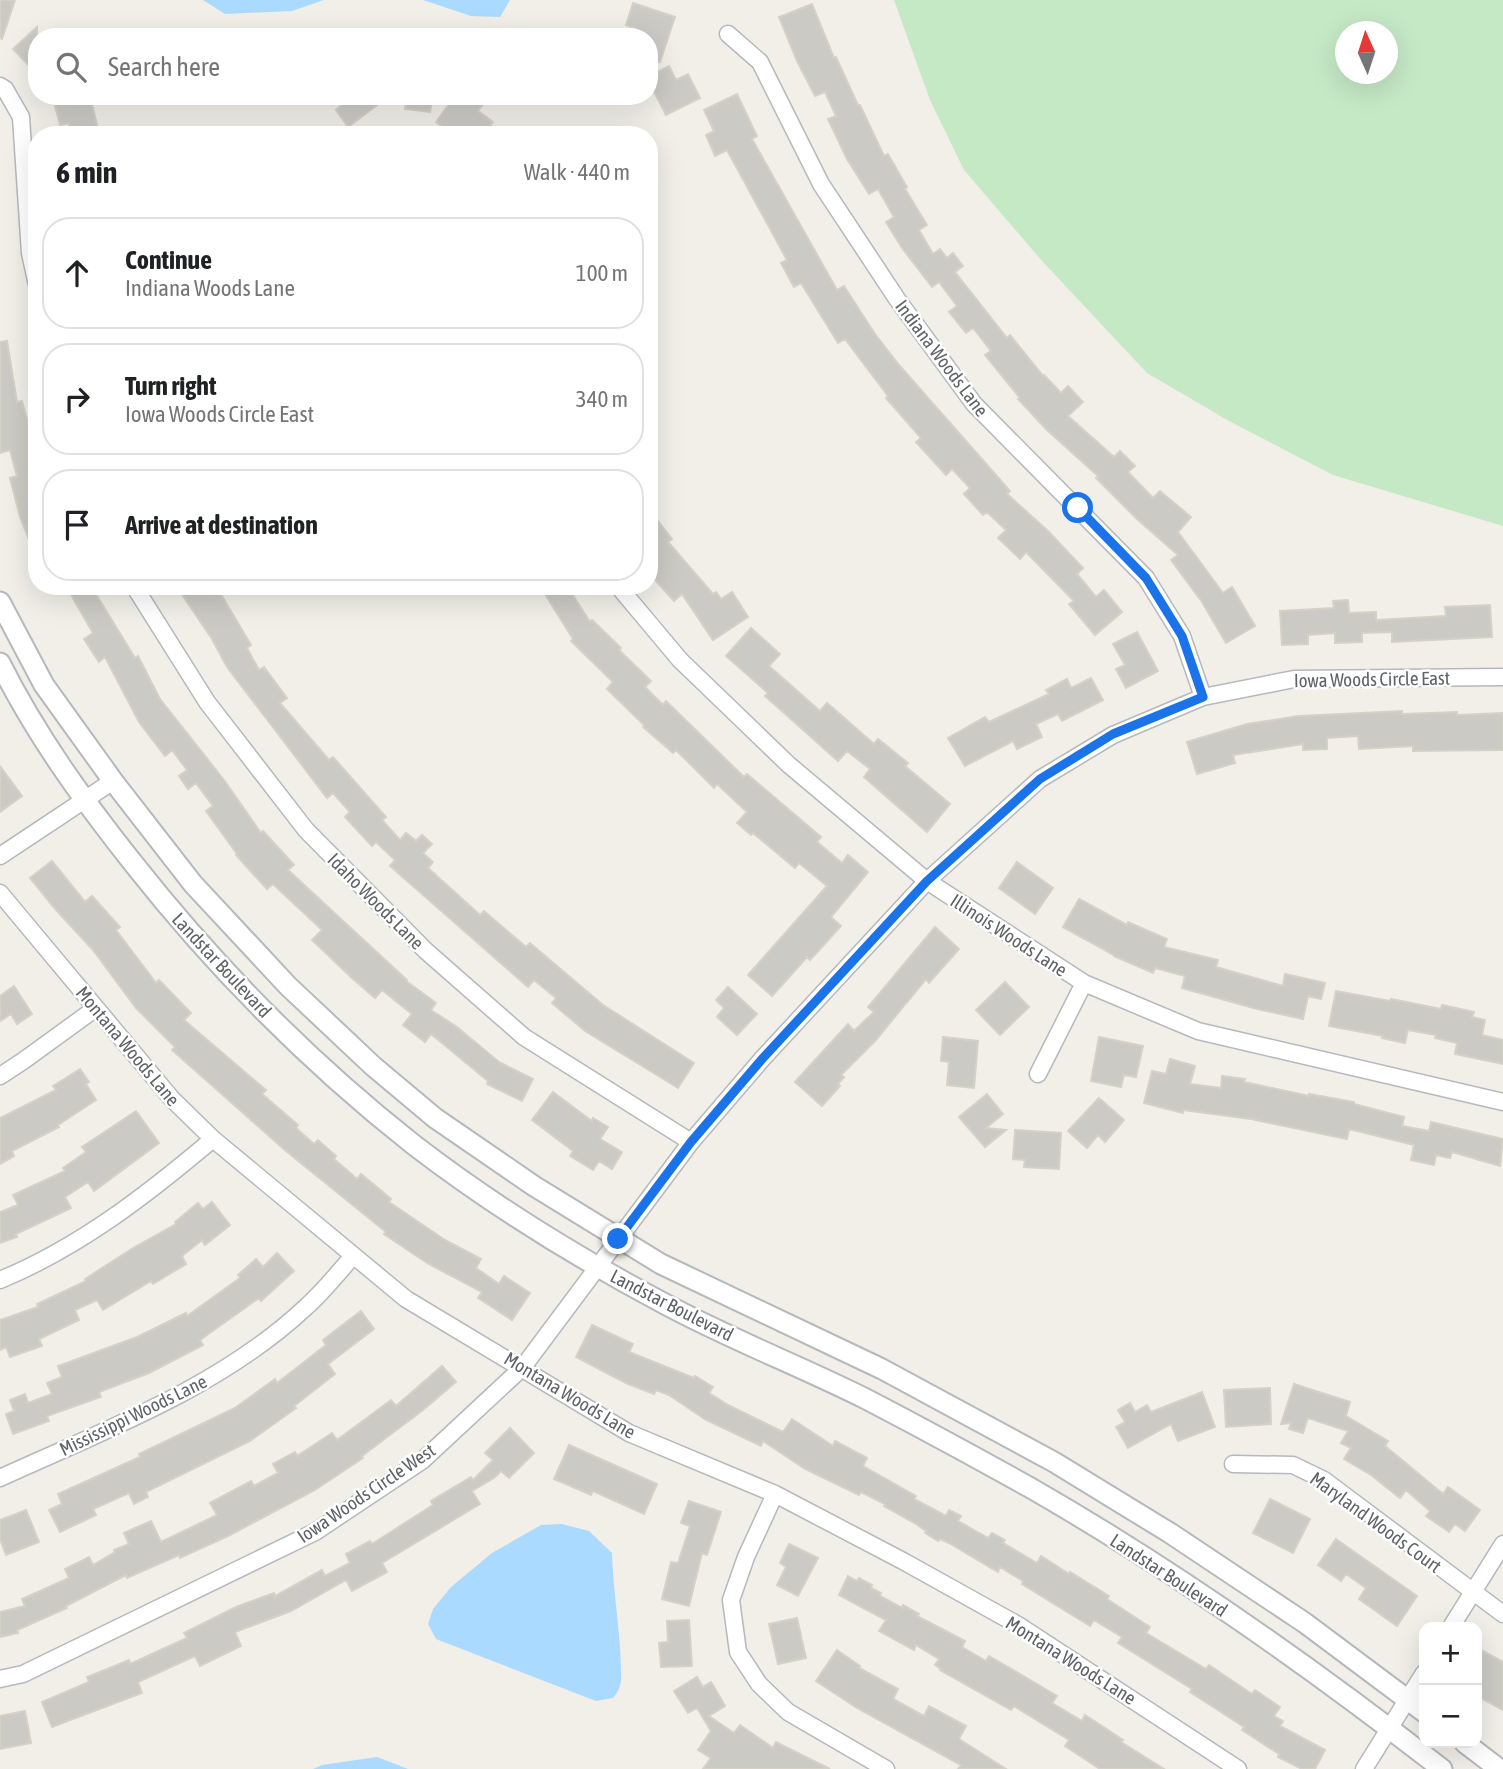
<!DOCTYPE html>
<meta charset="utf-8">
<style>
:root{--surface:#fff;--page:#f6f6f6;--text:#202124;--muted:#757577;--line:#e0e0e0}
body{margin:0;font-family:"Asap Condensed",sans-serif;background:var(--page);color:var(--text)}
.controls{position:absolute;right:21px;bottom:21px;display:grid;overflow:hidden;border-radius:14px;box-shadow:0 7px 28px #0002}
.controls button{width:63px;height:63px;display:grid;place-items:center;padding:0;border:0;border-bottom:2px solid var(--line);background:var(--surface);color:var(--text);font:35px sans-serif}
.compass{position:absolute;left:1335px;top:21px;width:63px;height:63px;border-radius:50%;background:var(--surface);box-shadow:0 7px 28px #0002;rotate:357deg}
.stop{position:absolute;width:21px;height:21px;margin:-16px;border:5px solid #1a73e8;border-radius:50%;background:#fff}
.stop.end{background:#1a73e8;border-color:#fff;box-shadow:0 2px 7px #0008}
.list{margin:0;padding:0;list-style:none}
h2{display:flex;justify-content:space-between;align-items:center;height:91px;margin:0;padding:0 28px;font-size:30px}
h2 small{font-size:23px;font-weight:400;color:var(--muted)}
.list li{display:grid;grid-template-columns:46px 1fr auto;gap:21px;align-items:center;box-sizing:border-box;height:112px;margin:0 14px 14px;padding:0 14px;border:2px solid var(--line);border-radius:28px}
.list b{display:block;font-size:26px;white-space:nowrap}
.list p{margin:0;font-size:23px;white-space:nowrap;color:var(--muted)}
.list em{font-size:23px;font-style:normal;color:var(--muted)}
.icon{flex:none;width:38px;height:38px;fill:none;stroke:currentColor;stroke-width:2;stroke-linecap:round;stroke-linejoin:round}
.map{position:relative;flex:none;width:1503px;height:1769px;overflow:hidden}
.search{position:absolute;background:var(--surface);box-shadow:0 7px 28px #0002;left:28px;top:28px;width:630px;height:77px;display:flex;align-items:center;gap:18px;box-sizing:border-box;padding:0 24px;border-radius:28px;color:var(--muted);font-size:26px}
.panel{position:absolute;background:var(--surface);box-shadow:0 7px 28px #0002;left:28px;top:126px;width:630px;height:469px;border-radius:28px}
.map>svg:first-child{display:block}
.green{fill:#c5e8c5;fill-rule:evenodd}
.water{fill:#aadaff}
.building{fill:#cccac5;stroke:#d6d1c6;stroke-width:2}
.lines{fill:none;stroke-linecap:round;stroke-linejoin:round}
.minor-casing{stroke:#b5b8bc;stroke-width:19}
.tertiary-casing{stroke:#b5b8bc;stroke-width:23}
.minor{stroke:#fff;stroke-width:16}
.tertiary{stroke:#fff;stroke-width:19}
.route{stroke:#1a73e8;stroke-width:9}
.labels{text-anchor:middle;stroke-width:5;stroke-linejoin:round;paint-order:stroke}
.street-label{font-size:19px;fill:#5f6368;stroke:#fff}
</style>
<div class="map">
<svg width="1503" height="1769" viewBox="0 0 1503 1769">
<rect width="100%" height="100%" fill="#f1efe8"/>
<path class="green" d="M894,0H1503V526L1333,475L1229,421L1147,373L1043,262L964,170L930,100ZM1346,32H1388V74H1346Z"/>
<path class="water" d="M203,0H324L292,11L225,14Z
M423,0H510L500,17L471,16Z
M562,1524L589,1531L612,1553C613,1593 621,1634 621,1673C622,1683 619,1691 613,1698L596,1701L436,1639L428,1624L433,1609L451,1587L492,1553L541,1525Z
M377,1757L408,1769H313L322,1765Z"/>
<path class="building" d="M0,0H15L2,39L0,38Z
M633,3L675,17L660,62L649,59V37H632L635,28L626,25Z
M812,4L834,58L836,57L858,105H860L884,156L888,154L907,187L905,189L927,225L919,230L933,254L940,249L947,258L953,253L963,266L955,272L1007,338L1010,335L1043,376L1044,375L1061,393L1068,386L1083,402L1068,416L1114,457L1120,451L1135,466L1128,472L1153,498L1160,491L1191,517L1178,532L1223,593L1232,587L1255,626L1226,643L1202,602L1171,560L1178,555L1137,519L1096,478L1098,476L1047,430L1018,399L1020,398L985,355L991,351L973,328L966,333L949,312L957,306L939,282L932,287L902,248L886,222L894,217L878,189L869,194L847,159L828,119L836,116L825,92L815,96L797,61L779,17Z
M37,27V74L13,49Z
M669,66L676,80L688,74L700,98L666,115L649,82V76Z
M737,94L757,136L752,139L837,290L844,286L875,334L899,365L1010,491L1007,494L1047,530L1083,568L1077,574L1096,597L1104,590L1122,612L1095,635L1069,604L1074,601L1026,552L1020,559L998,538L1006,530L987,512L983,515L964,494L970,488L952,469L946,475L916,442L921,438L886,398L888,396L845,339L838,343L801,283L794,287L781,263L787,260L727,150L715,156L706,135L714,131L704,110Z
M62,96H90L98,129L71,135L69,123L60,125L53,98Z
M352,96H389L348,127L336,110Z
M407,96H433L430,112L405,109Z
M455,96H478L485,102L478,111L493,122L484,135H453L436,122Z
M7,341L17,402L22,401L37,457L36,557L20,517L10,478L17,476L10,450L0,453V342Z
M649,509L672,539L668,542L713,594L716,592L721,599L732,592L748,617L713,640L682,594L674,601L649,573Z
M66,586H91L135,658L138,656L160,699L224,780L261,833L263,831L294,865L288,870L407,980L406,981L436,1003L431,1010L457,1027L499,1062L533,1079L522,1101L487,1084L488,1081L431,1034L425,1042L403,1025L412,1014L382,990L375,998L353,979L312,940L322,930L273,884L267,889L236,855L237,854L206,811L213,806L196,783L188,789L179,776L187,770L172,750L165,756L139,722L105,657L99,662L84,639L93,633Z
M191,586H216L251,645L247,648L259,670L264,667L287,698L280,703L329,760L333,757L386,817L382,820L400,840L406,833L416,841L422,835L432,844L423,853L433,862L428,868L480,915L484,911L526,947L530,943L603,1005L694,1063L678,1088L585,1031L552,1003L556,998L534,980L528,987L390,866L395,860L376,842L372,846L345,817L350,812L333,793L327,798L227,667L212,639L181,593Z
M540,586H567L590,622L592,620L621,648L619,650L651,681L645,687L663,705L666,701L744,777L747,774L821,837L817,842L842,863L848,855L868,872L831,917L841,926L810,960L807,957L772,996L748,975L827,886L799,863L795,868L753,833L751,835L737,823L747,812L717,784L714,788L676,750L673,753L643,727L644,725L607,689L613,682L571,641L573,639Z
M1348,600L1349,613L1376,612V620L1446,616L1445,607L1490,605L1492,637L1392,642V632L1362,633V642L1335,643V633L1308,635V644L1282,645L1280,611L1334,608L1333,601Z
M751,628L780,654L769,666L820,711L827,703L874,744L878,739L908,763L905,766L950,804L927,832L864,777L870,769L847,751L838,761L765,696L768,693L726,656Z
M1137,632L1158,671L1126,688L1116,669L1125,665L1113,644Z
M1091,678L1103,700L1062,721L1058,714L1036,724L1042,737L1017,749L1013,741L965,766L948,738L985,717L989,722L1049,694L1046,690L1067,679L1071,688Z
M1402,711V714L1457,712V715L1503,713V750L1413,751V746L1359,749L1358,736L1327,738V749L1303,750V744L1233,755L1235,763L1197,774L1187,742L1247,724L1299,716Z
M0,766L22,796L0,812Z
M52,861L85,902L92,896L120,927L116,930L156,983L159,980L191,1013L184,1020L266,1090L262,1094L298,1125L296,1128L314,1144L318,1140L336,1156L334,1159L357,1179L361,1174L391,1199L389,1202L445,1240L481,1259L476,1268L499,1284L504,1276L530,1293L512,1320L478,1298L482,1292L427,1263L384,1234L386,1232L286,1151L172,1050L175,1047L136,1008L93,950L56,910L30,878Z
M1017,862L1053,888L1035,914L999,888Z
M1079,899L1127,925L1128,922L1167,939L1164,947L1218,960L1216,967L1283,986L1285,974L1325,983L1321,999L1308,996L1303,1019L1257,1009L1182,988L1185,976L1155,968L1153,973L1114,956V955L1063,927Z
M935,927L959,949L929,983L926,979L876,1040L841,1075L844,1077L838,1084L840,1086L822,1106L795,1082L848,1024L854,1031L874,1012L868,1007Z
M1005,982L1029,1007L1000,1035L976,1010Z
M14,986L32,1014L17,1024L11,1014L0,1021V996Z
M728,987L757,1014L737,1035L717,1017L724,1008L716,1000Z
M1336,991L1390,1001L1391,999L1441,1009L1442,1005L1474,1012L1472,1017L1485,1020L1482,1035L1503,1040V1064L1455,1054L1457,1043L1435,1038L1436,1035L1408,1030L1405,1043L1382,1038L1383,1036L1329,1026Z
M943,1037L978,1041L974,1088L947,1085L949,1062L941,1061Z
M1099,1037L1143,1046L1136,1077L1124,1075L1121,1087L1091,1081Z
M1170,1059L1195,1066L1190,1084L1221,1088L1222,1076L1245,1079L1244,1082L1309,1096V1094L1354,1102V1104L1404,1117L1402,1126L1429,1131L1431,1122L1503,1139L1500,1166L1452,1152L1450,1158L1436,1155L1434,1165L1411,1160L1414,1145L1349,1129L1347,1139L1251,1119L1183,1110V1113L1144,1103L1152,1071L1166,1074Z
M80,1069L89,1082L86,1084L96,1100L58,1125L59,1127L12,1151L14,1156L0,1164V1118L56,1090L53,1086Z
M553,1092L592,1121L593,1118L608,1127L600,1139L622,1152L612,1169L599,1161L593,1170L570,1156L573,1151L532,1120Z
M987,1094L1003,1114L986,1128L1006,1130L985,1147L959,1117Z
M1099,1098L1124,1120L1105,1142L1098,1135L1087,1148L1068,1131Z
M136,1111L159,1143L94,1191L88,1182L65,1197L71,1208L16,1234L17,1237L0,1243V1212L18,1205L13,1195L65,1171L63,1168L86,1152L82,1147Z
M1015,1130L1061,1133L1059,1169L1024,1167L1025,1160L1013,1159Z
M212,1202L230,1225L205,1245L202,1240L182,1256L186,1264L153,1284L151,1281L103,1310L97,1300L75,1310L79,1320L39,1339L42,1346L10,1357L6,1347L0,1350V1320L38,1307L37,1304L86,1281L85,1279L133,1248L176,1224L175,1222L198,1203L203,1209Z
M277,1253L294,1271L261,1301L259,1298L200,1340L203,1345L149,1373L99,1392L101,1397L47,1416L49,1421L13,1434L6,1414L14,1411L10,1400L25,1394L28,1403L52,1394L47,1383L62,1377L58,1366L137,1337L186,1313L187,1316L240,1278L238,1275L256,1259L263,1267Z
M361,1311L374,1329L328,1364L335,1374L294,1406L296,1408L250,1441L146,1492L148,1497L134,1504L129,1493L93,1509L96,1515L60,1532L49,1510L62,1504L58,1494L140,1457L139,1454L235,1408L275,1379L277,1383L326,1345L323,1340Z
M592,1325L633,1344L629,1352L694,1378L695,1376L713,1387L709,1393L728,1405L783,1432L792,1419L833,1446L835,1441L867,1458L863,1466L916,1496L914,1499L946,1516L949,1510L961,1516L958,1521L988,1538L992,1533L1005,1540L1003,1543L1037,1563L1041,1556L1069,1574L1070,1572L1109,1596L1107,1599L1150,1627L1146,1633L1206,1669L1209,1665L1252,1694L1255,1690L1280,1707L1274,1716L1283,1721L1280,1726L1325,1750L1315,1769H1302L1278,1757L1279,1754L1242,1730L1244,1727L1190,1692L1192,1689L1118,1643L1122,1637L1094,1620L1090,1626L1022,1584L1023,1581L1000,1567L998,1572L949,1543L940,1539L938,1541L925,1533L926,1531L916,1524L884,1506L885,1504L861,1492L859,1495L805,1469L763,1441L761,1446L706,1420L669,1395L656,1390L654,1394L628,1384L576,1357Z
M442,1366L456,1382L423,1410L362,1456L363,1458L315,1490L228,1536L180,1558L179,1555L127,1578L126,1575L66,1606L67,1608L17,1630L18,1633L0,1637V1612L25,1606L22,1599L69,1578L65,1569L89,1557L93,1565L115,1552L114,1550L129,1544L124,1533L151,1521L161,1542L217,1515L210,1503L251,1481L254,1486L278,1473L273,1464L295,1452L297,1456L332,1433L337,1440L391,1400L396,1406Z
M1294,1384L1350,1402L1346,1416L1388,1441L1385,1446L1443,1494L1448,1487L1480,1510L1465,1531L1455,1524L1449,1532L1426,1516L1430,1511L1406,1490L1400,1498L1371,1475L1344,1459L1351,1448L1341,1443L1348,1431L1308,1418L1303,1433L1289,1429L1291,1423L1281,1424Z
M1270,1388L1271,1424L1226,1427L1224,1390Z
M1202,1392L1215,1427L1178,1441L1171,1424L1128,1448L1116,1427L1125,1422L1118,1410L1130,1403L1135,1412L1147,1405L1151,1412Z
M510,1428L534,1453L509,1478L501,1471L494,1478L472,1491L480,1504L382,1563L387,1572L352,1591L346,1580L291,1611L235,1632L241,1646L200,1666L195,1656L138,1682L142,1693L52,1727L42,1702L89,1682L87,1677L129,1660L130,1664L187,1638L184,1633L236,1607L274,1593L275,1596L322,1570L325,1576L350,1563L346,1554L370,1541L372,1544L433,1505L431,1501L471,1477L473,1480L493,1460L485,1453Z
M569,1445L657,1484L644,1514L593,1491L591,1495L554,1479Z
M1270,1499L1310,1519L1293,1553L1253,1533Z
M689,1501L721,1512L707,1555L702,1553L689,1606L662,1599L671,1562L678,1563L690,1526L681,1523Z
M26,1510L39,1542L6,1555L0,1539V1520Z
M1336,1539L1417,1596L1397,1626L1359,1599L1366,1588L1346,1574L1341,1581L1318,1565Z
M789,1544L818,1558L798,1596L777,1585L786,1567L780,1563Z
M848,1576L857,1581L859,1578L872,1585L871,1588L881,1593L880,1596L902,1608L903,1605L919,1614L917,1616L965,1641L962,1647L986,1661L989,1656L1037,1684L1057,1696L1052,1703L1082,1721L1085,1715L1123,1740L1121,1742L1164,1769H1100L1065,1746L1069,1740L1014,1706L1011,1710L940,1670L941,1669L935,1665L939,1659L916,1645L914,1650L879,1631L886,1620L839,1595Z
M797,1618L806,1658L778,1664L769,1624Z
M689,1620L692,1666L661,1667L659,1643L668,1642L667,1621Z
M837,1650L860,1666L859,1668L898,1689L893,1699L924,1716L929,1706L966,1726L959,1739L1006,1769H958L961,1765L857,1708L816,1681Z
M1483,1651L1503,1662V1710L1477,1696V1663Z
M697,1677L703,1687L711,1682L725,1706L709,1716L734,1733L740,1725L773,1748L776,1742L830,1769H703L711,1758L698,1750L711,1731L697,1708L688,1713L674,1691Z
M25,1711L31,1743L0,1749V1716Z"/>
<g class="lines">
<defs>
<path id="minor" d="M728,34L760,62L821,184L897,299L974,404L1146,578L1182,636L1203,697
M0,86L5,89L21,117L30,253L37,285
M134,586L207,702L306,830L426,951L524,1037L691,1142
M618,586L680,660L789,765L927,881L1084,983L1198,1031L1503,1102
M0,856L113,781
M0,893L172,1099L213,1139L406,1299L629,1433L775,1494L903,1561L1018,1625L1238,1769
M1038,1074L1084,983
M0,1076L23,1061L96,1008
M0,1280C80,1247 148,1194 213,1139
M1233,1464L1293,1465L1324,1480L1503,1614
M0,1478C105,1430 221,1387 306,1307C323,1292 338,1273 353,1256
M775,1494L746,1557L731,1600L738,1652L759,1684L788,1712L886,1769
M1451,1627L1503,1544
M0,1679L23,1674L315,1532L423,1460L523,1367L691,1142L763,1058L927,881L1040,779L1113,735L1203,697L1294,679L1503,677
M1364,1769L1424,1673"/>
<path id="tertiary" d="M0,602L44,685L113,781L193,884L288,986L373,1066L435,1118L534,1186L661,1264L882,1369L1054,1462L1170,1533L1305,1623L1424,1712
M0,663C36,735 83,800 133,863C215,967 310,1063 414,1145C492,1205 578,1258 665,1304C730,1339 800,1366 866,1399C920,1427 975,1457 1029,1487C1174,1570 1311,1667 1442,1769
M1465,1743L1499,1769"/>
</defs>
<use href="#minor" class="minor-casing"/>
<use href="#tertiary" class="tertiary-casing"/>
<use href="#minor" class="minor"/>
<use href="#tertiary" class="tertiary"/>
</g>
<g class="lines">
<path class="route" d="M618,1239L691,1142L763,1058L927,881L1040,779L1113,734L1203,697L1182,636L1146,578L1078,508"/>
</g>
<g class="labels">
<g class="street-label">
<text transform="translate(942 358) rotate(53)" y="7">Indiana Woods Lane</text>
<text transform="translate(1372 679) rotate(-1)" y="7">Iowa Woods Circle East</text>
<text transform="translate(376 901) rotate(45)" y="7">Idaho Woods Lane</text>
<text transform="translate(1009 935) rotate(33)" y="7">Illinois Woods Lane</text>
<text transform="translate(222 965) rotate(47)" y="7">Landstar Boulevard</text>
<text transform="translate(128 1046) rotate(50)" y="7">Montana Woods Lane</text>
<text transform="translate(672 1305) rotate(27)" y="7">Landstar Boulevard</text>
<text transform="translate(570 1395) rotate(31)" y="7">Montana Woods Lane</text>
<text transform="translate(133 1415) rotate(-26)" y="7">Mississippi Woods Lane</text>
<text transform="translate(366 1493) rotate(-34)" y="7">Iowa Woods Circle West</text>
<text transform="translate(1376 1522) rotate(36)" y="7">Maryland Woods Court</text>
<text transform="translate(1169 1575) rotate(33)" y="7">Landstar Boulevard</text>
<text transform="translate(1071 1660) rotate(32)" y="7">Montana Woods Lane</text>
</g>
</g>
</svg>
<div class="controls">
<button>+</button>
<button>−</button>
</div>
<svg class="compass" viewBox="-18 -18 36 36"><path d="M0-13l5 13h-10z" fill="#e53935"/><path d="M0 13l5-13h-10z" fill="#757577"/></svg>
<div class="stop" style="left:1078px;top:508px"></div>
<div class="stop end" style="left:618px;top:1239px"></div>
<div class="search"><svg class="icon" aria-label="search" viewBox="0 0 24 24"><circle cx="10" cy="10" r="6"/><path d="M15 15l6 6"/></svg>Search here</div>
<section class="panel">
<h2>6 min<small>Walk · 440 m</small></h2>
<ul class="list">
<li><svg class="icon" aria-label="ahead" viewBox="0 0 24 24"><path d="M12 20V5M6 11l6-6 6 6"/></svg><div><b>Continue</b><p>Indiana Woods Lane</p></div><em>100 m</em></li>
<li><svg class="icon" aria-label="right" viewBox="0 0 24 24"><path d="M7 20v-9h11M14 6l5 5-5 5"/></svg><div><b>Turn right</b><p>Iowa Woods Circle East</p></div><em>340 m</em></li>
<li><svg class="icon" aria-label="arrive" viewBox="0 0 24 24"><path d="M6 21V4h12l-3 4 3 4H6"/></svg><div><b>Arrive at destination</b></div></li>
</ul>
</section>
</div>
